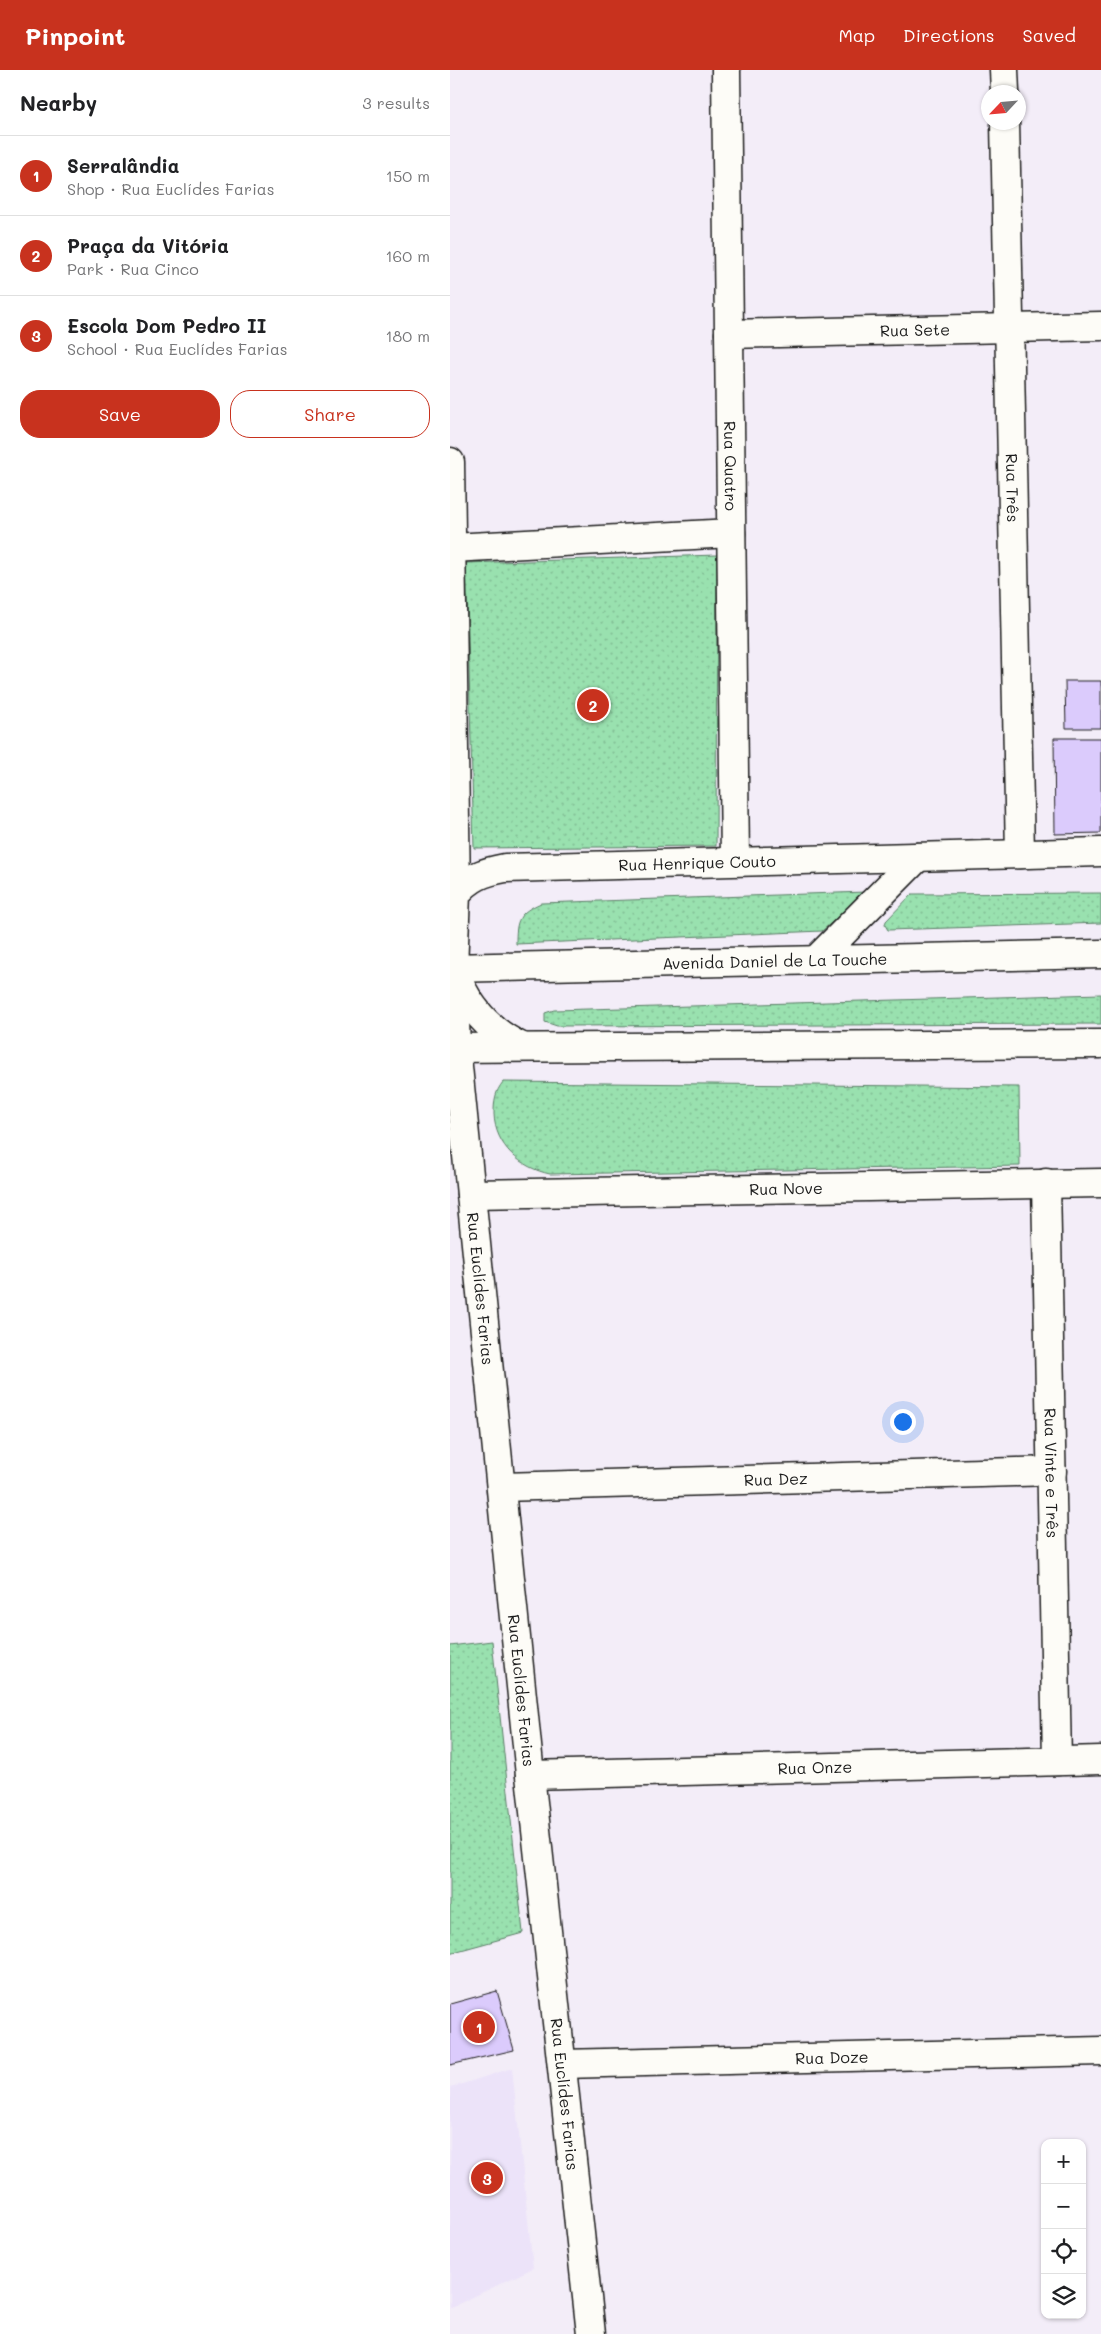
<!DOCTYPE html>
<meta charset="utf-8">
<style>
:root{--surface:#fff;--page:#f6f6f6;--text:#202124;--muted:#757577;--line:#e0e0e0;--accent:#c8321e}
body{margin:0;font-family:Mali,sans-serif;background:var(--page);color:var(--text)}
.controls{position:absolute;right:15px;bottom:15px;display:grid;overflow:hidden;border-radius:10px;box-shadow:0 1px 4px #0004}
.controls button{width:45px;height:45px;display:grid;place-items:center;padding:0;border:0;border-bottom:1px solid var(--line);background:var(--surface);color:var(--text);font:25px sans-serif}
.compass{position:absolute;left:531px;top:15px;width:45px;height:45px;border-radius:50%;background:var(--surface);box-shadow:0 1px 4px #0004;rotate:244deg}
.you{position:absolute;left:452px;top:1351px;width:18px;height:18px;margin:-12px;border:4px solid #fff;border-radius:50%;background:#1a73e8;box-shadow:0 0 0 8px #1a73e833}
.badge{display:grid;place-items:center;width:32px;height:32px;border-radius:50%;background:var(--accent);color:#fff;font-size:16px;font-weight:700}
.pin{position:absolute;translate:-50% -50%;border:2px solid #fff;box-shadow:0 1px 5px #0006}
.list{margin:0;padding:0;list-style:none}
h2{display:flex;justify-content:space-between;align-items:center;height:65px;margin:0;padding:0 20px;font-size:21px}
h2 small{font-size:16px;font-weight:400;color:var(--muted)}
.list li{display:grid;grid-template-columns:32px 1fr auto;gap:15px;align-items:center;box-sizing:border-box;height:80px;padding:0 20px;border-top:1px solid var(--line)}
.list b{display:block;font-size:19px;white-space:nowrap}
.list p{margin:0;font-size:16px;white-space:nowrap;color:var(--muted)}
.list em{font-size:16px;font-style:normal;color:var(--muted)}
.actions{display:flex;gap:10px;padding:15px 20px}
.actions a{flex:1;padding:11px 0;border:1px solid var(--accent);border-radius:20px;text-align:center;font-size:18px;color:var(--accent)}
.actions .main{background:var(--accent);color:#fff}
.icon{flex:none;width:28px;height:28px;fill:none;stroke:currentColor;stroke-width:2;stroke-linecap:round;stroke-linejoin:round}
.map{position:relative;flex:none;width:651px;height:2264px;overflow:hidden}
header{display:flex;align-items:center;gap:30px;box-sizing:border-box;height:70px;padding:0 25px;background:var(--accent);color:#fff}
header strong{font-size:24px}
nav{display:flex;gap:28px;margin-inline-start:auto;font-size:18px}
main{display:flex}
aside{flex:1;background:var(--surface)}
.map>svg:first-child{display:block}
.built{fill:#ece3f9}
.green{fill:url(#green-dots);stroke:#5a7e66}
.building{fill:#dbcbfc;stroke:#1c1c1c}
.lines{fill:none;stroke-linecap:round;stroke-linejoin:round}
.street-casing{stroke:#1c1c1c;stroke-width:31}
.secondary-casing{stroke:#1c1c1c;stroke-width:31}
.primary-casing{stroke:#1c1c1c;stroke-width:31}
.street{stroke:#fdfcf7;stroke-width:28}
.secondary{stroke:#fdfcf7;stroke-width:28}
.primary{stroke:#fdfcf7;stroke-width:28}
.labels{text-anchor:middle;stroke-width:5;stroke-linejoin:round;paint-order:stroke}
.street-label{font-size:16px;fill:#1c1c1c;stroke:#fdfcf7}
</style>
<header>
<strong>Pinpoint</strong>
<nav><a>Map</a><a>Directions</a><a>Saved</a></nav>
</header>
<main>
<aside>
<h2>Nearby<small>3 results</small></h2>
<ul class="list">
<li><span class="badge">1</span><div><b>Serralândia</b><p>Shop · Rua Euclídes Farias</p></div><em>150 m</em></li>
<li><span class="badge">2</span><div><b>Praça da Vitória</b><p>Park · Rua Cinco</p></div><em>160 m</em></li>
<li><span class="badge">3</span><div><b>Escola Dom Pedro II</b><p>School · Rua Euclídes Farias</p></div><em>180 m</em></li>
</ul>
<div class="actions"><a class="main">Save</a><a>Share</a></div>
</aside>
<div class="map">
<svg width="651" height="2264" viewBox="0 0 651 2264">
<defs>
<pattern id="green-dots" width="8" height="8" patternUnits="userSpaceOnUse" patternTransform="scale(1.25)"><rect width="8" height="8" fill="#99e1af"/><path d="M2 2h.1M6 6h.1" fill="none" stroke="#83c096" stroke-width="1.8" stroke-linecap="round"/></pattern>
</defs>
<rect width="100%" height="100%" fill="#f3edf8"/>
<filter id="ink" filterUnits="userSpaceOnUse"><feTurbulence type="fractalNoise" baseFrequency=".02" numOctaves="2"/><feDisplacementMap in="SourceGraphic" scale="10" xChannelSelector="R" yChannelSelector="G"/><feConvolveMatrix kernelMatrix="1 2 1 2 8 2 1 2 1" color-interpolation-filters="sRGB"/></filter>
<g filter="url(#ink)">
<path class="built" d="M62,1998L83,2198L0,2238V2018Z"/>
<path class="green" d="M267,485L266,776L24,778L16,493Z
M416,822L372,861L66,874C66,850 68,843 91,833Z
M651,823V853L438,860L435,855L436,851L462,824Z
M651,924V954L107,956L95,952V943L104,940Z
M53,1012L569,1017L570,1096L100,1104C71,1098 45,1076 44,1044C44,1031 45,1022 53,1012Z
M42,1571L73,1863L0,1883V1576Z"/>
<path class="building" d="M615,611H651V658H616Z
M604,668H651V763L605,764Z
M47,1921L64,1980L0,1995V1934Z"/>
<g class="lines">
<defs>
<g id="street">
<path id="s1" d="M276,0L285,791"/>
<path id="s2" d="M279,264L651,256"/>
<path d="M2,478L281,463"/>
<path id="s3" d="M596,1113L607,1691"/>
<path id="s4" d="M21,1124L651,1113"/>
<path id="s5" d="M51,1417L602,1401"/>
<path id="s6" d="M112,1994L651,1981"/>
</g>
<g id="secondary">
<path d="M554,0L555,22"/>
<path id="s7" d="M555,52L570,784"/>
<path id="s8" d="M0,392L6,824L3,898L6,977L80,1705L141,2264"/>
<path id="s9" d="M6,824C20,807 33,802 55,798L651,782"/>
<path id="s10" d="M80,1705L651,1690"/>
</g>
<g id="primary">
<path d="M367,889L468,787"/>
<path id="s11" d="M0,898L651,884"/>
<path d="M3,898C16,934 37,961 72,977"/>
<path d="M0,978L651,974"/>
</g>
</defs>
<use href="#street" class="street-casing"/>
<use href="#secondary" class="secondary-casing"/>
<use href="#primary" class="primary-casing"/>
<use href="#street" class="street"/>
<use href="#secondary" class="secondary"/>
<use href="#primary" class="primary"/>
</g>
</g>
<g class="labels">
<g class="street-label">
<text dy="6" stroke="none"><textPath href="#s2" startOffset="186">Rua Sete</textPath></text>
<text dy="6" stroke="none"><textPath href="#s1" startOffset="396">Rua Quatro</textPath></text>
<text dy="6" stroke="none"><textPath href="#s7" startOffset="366">Rua Três</textPath></text>
<text dy="6" stroke="none"><textPath href="#s9" startOffset="249">Rua Henrique Couto</textPath></text>
<text dy="6" stroke="none"><textPath href="#s11" startOffset="325">Avenida Daniel de La Touche</textPath></text>
<text dy="6" stroke="none"><textPath href="#s4" startOffset="315">Rua Nove</textPath></text>
<text dy="6" stroke="none"><textPath href="#s8" startOffset="828">Rua Euclídes Farias</textPath></text>
<text dy="6" stroke="none"><textPath href="#s3" startOffset="290">Rua Vinte e Três</textPath></text>
<text dy="6" stroke="none"><textPath href="#s5" startOffset="275">Rua Dez</textPath></text>
<text dy="6" stroke="none"><textPath href="#s8" startOffset="1232">Rua Euclídes Farias</textPath></text>
<text dy="6" stroke="none"><textPath href="#s10" startOffset="285">Rua Onze</textPath></text>
<text dy="6" stroke="none"><textPath href="#s6" startOffset="270">Rua Doze</textPath></text>
<text dy="6" stroke="none"><textPath href="#s8" startOffset="1638">Rua Euclídes Farias</textPath></text>
</g>
</g>
</svg>
<div class="controls">
<button>+</button>
<button>−</button>
<button><svg class="icon" aria-label="locate" viewBox="0 0 24 24"><circle cx="12" cy="12" r="6"/><path d="M12 2v4M12 18v4M2 12h4M18 12h4"/></svg></button>
<button><svg class="icon" aria-label="layers" viewBox="0 0 24 24"><path d="M12 4l9 5-9 5-9-5zM3 14l9 5 9-5"/></svg></button>
</div>
<svg class="compass" viewBox="-18 -18 36 36"><path d="M0-13l5 13h-10z" fill="#e53935"/><path d="M0 13l5-13h-10z" fill="#757577"/></svg>
<div class="you"></div>
<div class="pin badge" style="left:29px;top:1957px">1</div>
<div class="pin badge" style="left:143px;top:635px">2</div>
<div class="pin badge" style="left:37px;top:2108px">3</div>
</div>
</main>
